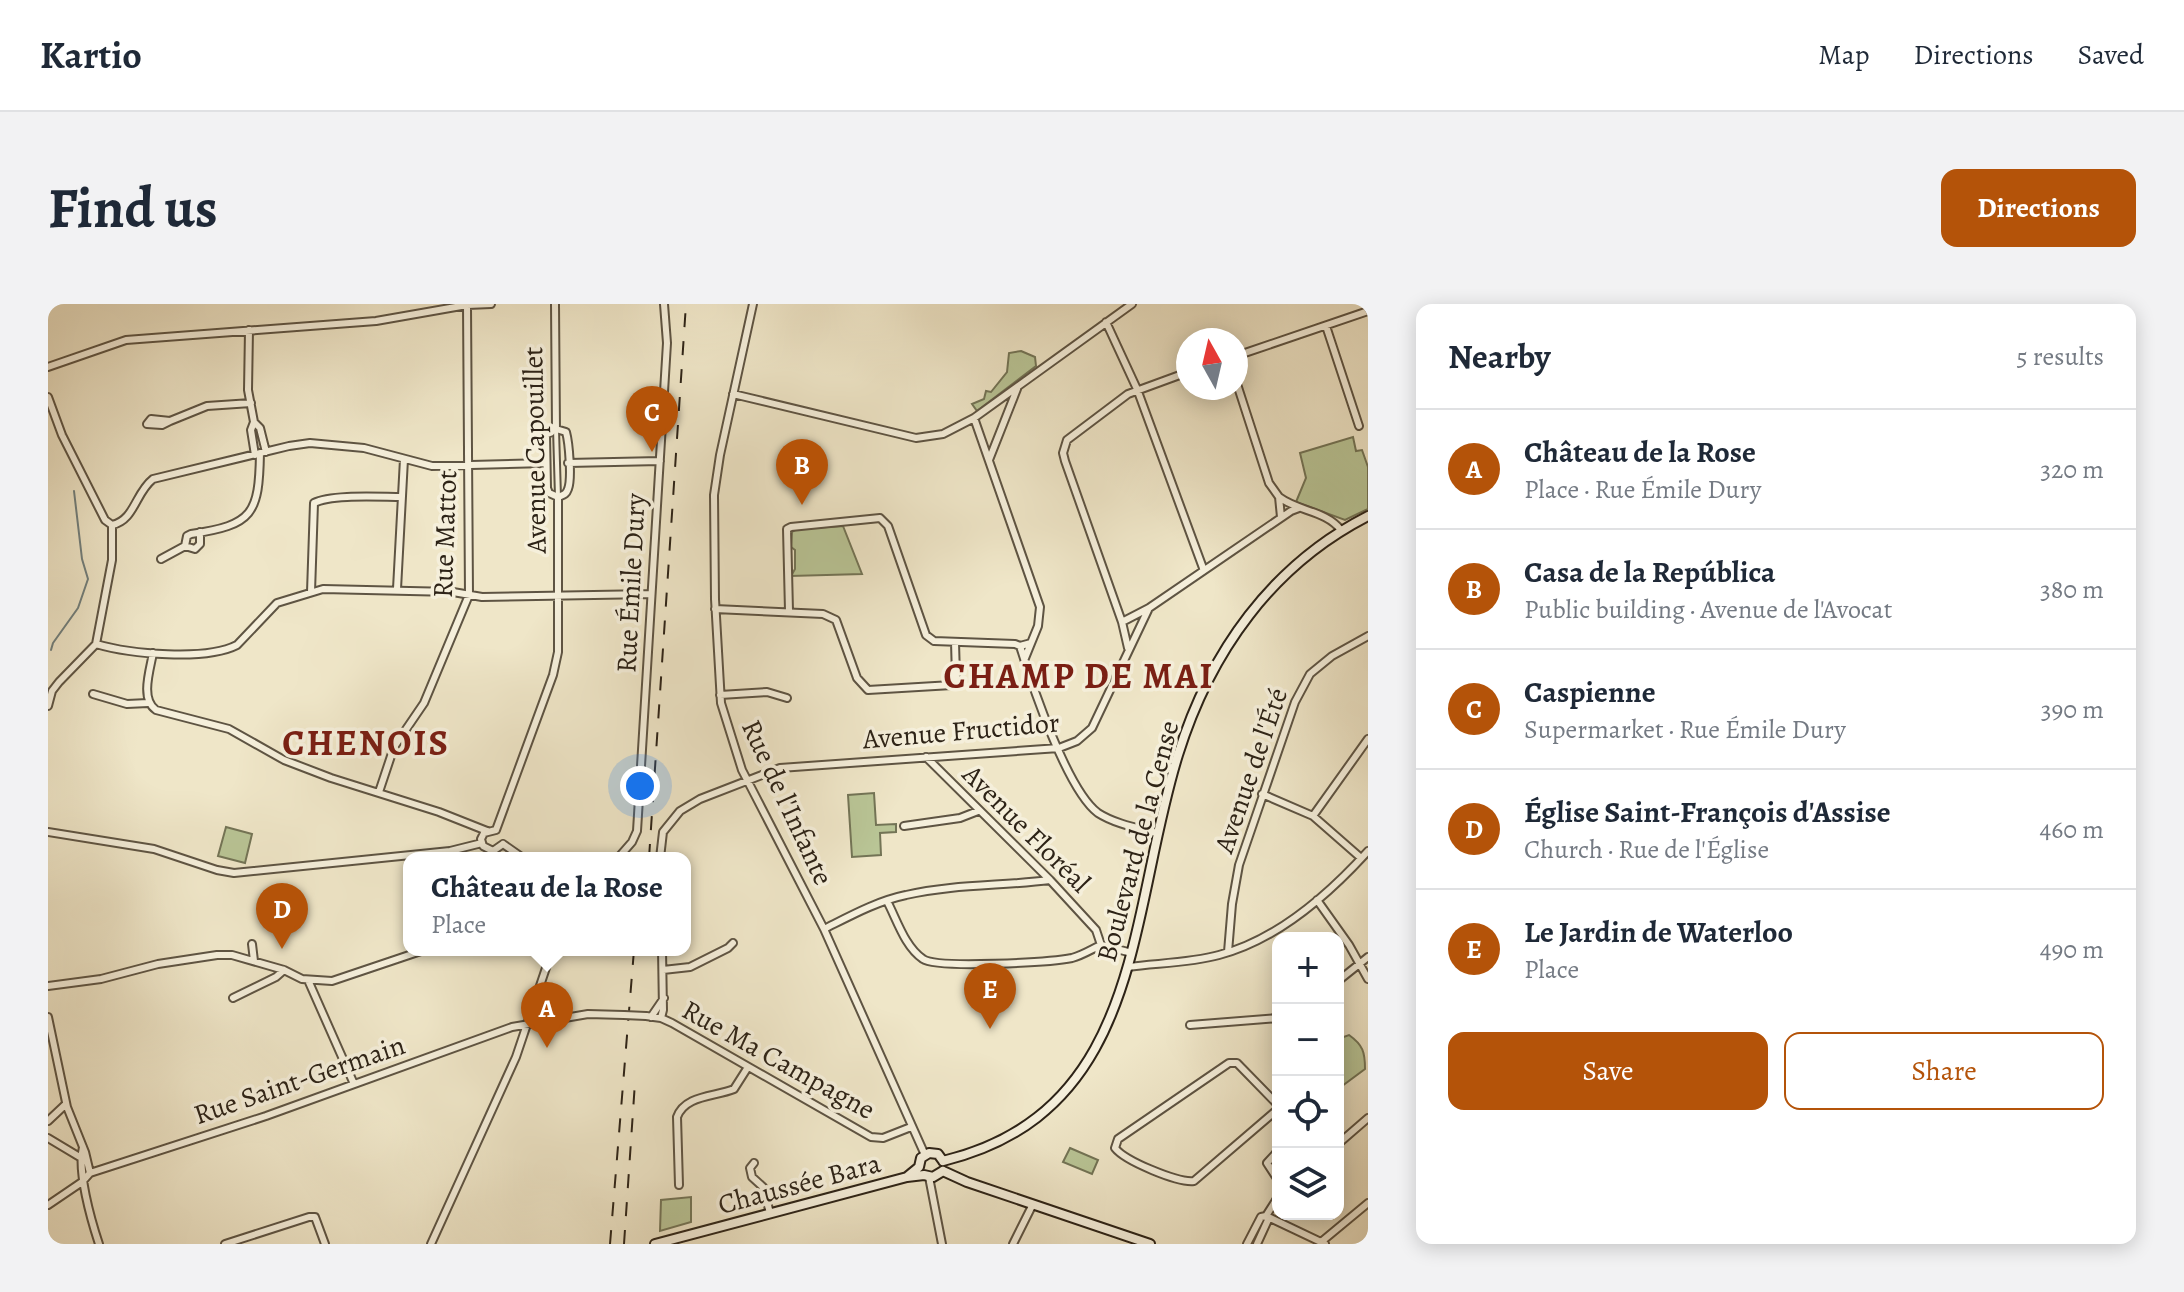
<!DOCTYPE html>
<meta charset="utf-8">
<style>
:root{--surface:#fff;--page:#f2f2f3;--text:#1f2937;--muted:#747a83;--line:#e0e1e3;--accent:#b45309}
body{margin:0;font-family:Alegreya,serif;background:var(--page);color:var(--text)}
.controls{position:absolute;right:24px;bottom:24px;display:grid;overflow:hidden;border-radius:16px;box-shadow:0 4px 20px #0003}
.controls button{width:72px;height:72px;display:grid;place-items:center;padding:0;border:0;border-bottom:2px solid var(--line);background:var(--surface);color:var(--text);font:40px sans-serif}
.compass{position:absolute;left:1128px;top:24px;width:72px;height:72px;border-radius:50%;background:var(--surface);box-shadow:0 4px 20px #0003;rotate:352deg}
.you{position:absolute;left:592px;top:482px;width:28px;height:28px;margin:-20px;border:6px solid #fff;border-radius:50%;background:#1a73e8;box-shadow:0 0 0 12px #1a73e833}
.badge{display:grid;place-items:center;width:52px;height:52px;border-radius:50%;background:var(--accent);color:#fff;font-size:26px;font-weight:700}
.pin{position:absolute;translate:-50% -66px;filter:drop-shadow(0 2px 4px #0008)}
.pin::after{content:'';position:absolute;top:42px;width:28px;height:24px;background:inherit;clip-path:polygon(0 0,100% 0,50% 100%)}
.popup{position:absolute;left:355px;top:548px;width:288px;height:104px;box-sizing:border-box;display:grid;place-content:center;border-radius:16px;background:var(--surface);filter:drop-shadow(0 2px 6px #0005);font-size:26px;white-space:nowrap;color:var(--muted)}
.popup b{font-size:30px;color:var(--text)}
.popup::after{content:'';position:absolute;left:50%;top:100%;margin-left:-16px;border:16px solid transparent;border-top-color:var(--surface)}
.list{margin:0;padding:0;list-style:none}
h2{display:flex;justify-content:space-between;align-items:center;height:104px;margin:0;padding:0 32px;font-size:34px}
h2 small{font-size:26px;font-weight:400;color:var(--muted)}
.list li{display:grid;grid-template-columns:52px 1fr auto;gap:24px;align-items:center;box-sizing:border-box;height:120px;padding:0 32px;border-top:2px solid var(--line)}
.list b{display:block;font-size:30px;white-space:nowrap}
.list p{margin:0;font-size:26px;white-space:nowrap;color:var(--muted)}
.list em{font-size:26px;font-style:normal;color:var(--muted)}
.actions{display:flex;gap:16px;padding:24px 32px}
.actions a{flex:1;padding:18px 0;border:2px solid var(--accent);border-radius:16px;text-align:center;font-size:28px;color:var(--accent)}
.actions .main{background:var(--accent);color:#fff}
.icon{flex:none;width:44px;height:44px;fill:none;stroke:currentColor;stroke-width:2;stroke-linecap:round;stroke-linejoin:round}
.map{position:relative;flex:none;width:1320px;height:940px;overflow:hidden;border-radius:16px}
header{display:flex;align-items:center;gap:48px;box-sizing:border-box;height:112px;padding:0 40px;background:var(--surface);border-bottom:2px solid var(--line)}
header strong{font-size:38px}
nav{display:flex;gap:44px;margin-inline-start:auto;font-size:28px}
.intro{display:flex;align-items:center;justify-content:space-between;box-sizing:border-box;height:192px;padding:0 48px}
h1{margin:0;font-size:56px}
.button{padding:20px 36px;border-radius:16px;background:var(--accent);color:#fff;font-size:28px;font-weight:700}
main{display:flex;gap:48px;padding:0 48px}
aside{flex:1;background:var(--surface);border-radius:16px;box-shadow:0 4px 20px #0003}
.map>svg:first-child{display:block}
.green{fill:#b9c596;stroke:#737456;stroke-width:2}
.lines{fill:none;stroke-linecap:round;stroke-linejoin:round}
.stream{stroke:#717f7d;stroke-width:2}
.pedestrian-casing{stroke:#5e5443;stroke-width:8}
.minor-casing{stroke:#5e5443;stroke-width:10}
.secondary-casing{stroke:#2d2317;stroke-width:12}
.pedestrian{stroke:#f5efdb;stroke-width:4}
.minor{stroke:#f5efdb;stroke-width:6}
.secondary{stroke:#f5efdb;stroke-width:8}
.rail{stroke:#2d2317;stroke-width:2;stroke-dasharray:14 14;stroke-linecap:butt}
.minor-bridge-casing{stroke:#5e5443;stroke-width:10;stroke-linecap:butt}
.minor-bridge{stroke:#f5efdb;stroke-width:6}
.labels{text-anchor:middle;stroke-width:7;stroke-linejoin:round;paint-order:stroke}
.street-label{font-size:28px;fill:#2d2317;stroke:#f5efdb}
.district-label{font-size:36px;font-weight:bold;letter-spacing:2px;fill:#7a1f14;stroke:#f5efdb}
</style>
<header>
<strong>Kartio</strong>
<nav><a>Map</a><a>Directions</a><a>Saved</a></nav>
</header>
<div class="intro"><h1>Find us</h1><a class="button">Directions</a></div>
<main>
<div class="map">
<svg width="1320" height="940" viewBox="0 0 1320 940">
<rect width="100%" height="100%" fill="#efe6c8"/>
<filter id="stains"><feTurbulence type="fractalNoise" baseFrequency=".0025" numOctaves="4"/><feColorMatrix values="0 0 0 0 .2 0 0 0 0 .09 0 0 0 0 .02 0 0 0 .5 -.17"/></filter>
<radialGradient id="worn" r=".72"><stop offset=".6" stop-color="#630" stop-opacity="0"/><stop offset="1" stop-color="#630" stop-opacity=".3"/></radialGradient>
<path class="green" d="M973,47L987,53L988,62L929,107L924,100L936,95L938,87L943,88L959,68L961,49Z
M1305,133L1308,147L1314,146L1320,163V205L1297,216L1248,198L1258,174L1252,149Z
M795,222L814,270L743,272L747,265V246L743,243L744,228L749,225Z
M826,489L828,521L848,520V528L832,529L833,551L804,553L800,491Z
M178,523L204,530L197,559L170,552Z
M1301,731C1315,741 1317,748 1317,765L1290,785V735Z
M1022,844L1050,856L1044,870L1015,858Z
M643,893V918L612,927L613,896Z"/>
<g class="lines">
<path class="stream" d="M3,346L5,339L30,304L40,275L34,255L26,187"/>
<defs>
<path id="pedestrian" d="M508,125L510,193"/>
<path id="minor" d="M507,0L508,125
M705,0L672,151L666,191L667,295L673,399L694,466L776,625L877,851
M1058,18L1089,85L1155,264
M1278,22L1311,122
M201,26L200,86L206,118
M1188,52L1320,7
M0,63L78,36L328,17L419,1L443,0
M1188,77L1221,179L1231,193L1233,213
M685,90L868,134L895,130L926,114L1084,0
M0,93L14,131L57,216L64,221
M926,114L992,303L990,322L977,354
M122,117L114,121L99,120L103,115L122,117L159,102L203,99
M508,125L518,128C521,139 524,175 520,185C518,191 515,191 510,193
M508,125L498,131L499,184L501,189L510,193
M207,151L203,126L206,118L212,124L218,148
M941,156L969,85
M520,159L612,157
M1231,193C1251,208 1277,206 1293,226
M64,221C87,216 87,189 105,175L241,142L262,139L316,144L384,162L498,159
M152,228V240L147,245L137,242L139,232L143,230C205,221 211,210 212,149
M113,255L137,242
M349,285L356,155
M263,288L266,199C283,190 332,193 353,193
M667,305L775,310L788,316L809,374L820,386L904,381L908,373L907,338
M741,307L739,225L743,223L832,214L840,222L878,331L886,337L967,340L972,342L983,339
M1074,318L1101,304L1243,207L1251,204
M48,340C82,350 158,357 189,341L229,299L275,285L405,288L434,293L603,290
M972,342C984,381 1019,486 1050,509C1067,520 1090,524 1109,529
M1080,344L1074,318L1017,157L1015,149L1019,136L1080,90L1140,68
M105,349C102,366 92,395 108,406L181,425L236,456L283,474L391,508L439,527
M45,390L79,400L100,399
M672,391L719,388L739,394
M0,402L4,387L11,378L48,340L64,256V221
M878,453L1002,576L1048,626L1053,641L1084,649
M331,488L346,443L376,399L421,291L419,1
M1214,490L1265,512L1313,554
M1265,512L1320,435
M856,522L912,514L930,507
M448,526L505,371L510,348V193
M448,526L436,529L433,535L435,542L445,547L455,540
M0,528L106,545L169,566L186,569L402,547L434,539
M455,540L475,554
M570,554L584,538L589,527L619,39L616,0
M612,554L615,528L632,507L652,495L732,464L1011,444L1029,437L1044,424L1101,304
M1269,596L1301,641L1320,675
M839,597C849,616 857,643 875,655C889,665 1004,658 1024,654C1035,651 1044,645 1053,641
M776,625C802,612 829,597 858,591C905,580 955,582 1002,576
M204,640L206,657
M1180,648L1184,600L1191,561L1247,398L1262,370L1284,352L1320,332
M1080,663C1110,659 1142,659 1171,651C1229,636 1281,590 1320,547
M615,666L642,663L680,644L685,639
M260,676L306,780
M1290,677L1320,653
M0,682L53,675L110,660L169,651H184L236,666L254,675L284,677L376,646
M185,694L228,673L236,666
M598,712L613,714L624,719L823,833L835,834L863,823
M0,713L19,803L37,848L42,869
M603,713L616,694
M613,714L615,706L614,646
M1142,721L1230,714
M1230,801L1189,759H1181L1070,835L1067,844C1077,857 1130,879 1146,877L1230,805
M0,817L18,800
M0,834L35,855
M1290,840L1320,814
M35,843C29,867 43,916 51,940
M1230,847L1219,859L1230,876
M706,859L702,864L704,873L715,883L722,909
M881,873L894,940
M631,881L629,813C637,791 666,793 686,785L700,763
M0,901L34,878L42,869L218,812L464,723L540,710L576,711
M1218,912L1277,940
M1273,938L1320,899
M177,940L261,913H267L277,940
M383,940L468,753L504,646
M965,940L985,900
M1199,940L1213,913L1218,912L1230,893
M1209,940L1220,916L1218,912"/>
<path id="secondary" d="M895,857C1096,808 1080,610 1130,451C1162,348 1224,261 1320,212
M895,867L919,878L1102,940
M860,872L871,863L873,854L881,849L890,850L895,857
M607,940L859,873L876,871L885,873L895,867"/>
</defs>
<use href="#pedestrian" class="pedestrian-casing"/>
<use href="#minor" class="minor-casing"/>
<use href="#secondary" class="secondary-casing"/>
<use href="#pedestrian" class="pedestrian"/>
<use href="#minor" class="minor"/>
<use href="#secondary" class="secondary"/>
<path class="rail" d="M601,554L638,0
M562,940L586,646
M576,940L587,778"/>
<defs>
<path id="minor-bridge" d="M576,711L598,712"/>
</defs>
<use href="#minor-bridge" class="minor-bridge-casing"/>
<use href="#minor-bridge" class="minor-bridge"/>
</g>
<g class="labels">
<g class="street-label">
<text transform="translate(486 146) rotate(-91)" y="10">Avenue Capouillet</text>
<text transform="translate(396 230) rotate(-88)" y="10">Rue Mattot</text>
<text transform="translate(582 279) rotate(-87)" y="10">Rue Émile Dury</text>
<text transform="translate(913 426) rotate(-5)" y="10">Avenue Fructidor</text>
<text transform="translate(1202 466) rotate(-71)" y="10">Avenue de l'Été</text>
<text transform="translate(740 498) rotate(65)" y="10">Rue de l'Infante</text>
<text transform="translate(979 524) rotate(45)" y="10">Avenue Floréal</text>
<text transform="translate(1089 537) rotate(-75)" y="10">Boulevard de la Cense</text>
<text transform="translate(731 755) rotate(29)" y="10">Rue Ma Campagne</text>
<text transform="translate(251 775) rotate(-19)" y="10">Rue Saint-Germain</text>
<text transform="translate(751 879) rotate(-15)" y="10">Chaussée Bara</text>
</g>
<g class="district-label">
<text x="1031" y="384">CHAMP DE MAI</text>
<text x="318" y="451">CHENOIS</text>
</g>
</g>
<rect width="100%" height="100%" filter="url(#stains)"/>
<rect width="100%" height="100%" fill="url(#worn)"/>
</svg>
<div class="controls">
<button>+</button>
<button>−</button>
<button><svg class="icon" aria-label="locate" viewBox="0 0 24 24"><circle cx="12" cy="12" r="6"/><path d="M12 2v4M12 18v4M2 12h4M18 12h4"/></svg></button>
<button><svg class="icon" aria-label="layers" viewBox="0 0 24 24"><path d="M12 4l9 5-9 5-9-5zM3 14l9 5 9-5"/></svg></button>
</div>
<svg class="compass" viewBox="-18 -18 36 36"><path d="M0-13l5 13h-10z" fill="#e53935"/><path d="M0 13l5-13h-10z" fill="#747a83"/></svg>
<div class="you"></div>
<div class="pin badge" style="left:499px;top:744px">A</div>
<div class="popup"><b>Château de la Rose</b>Place</div>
<div class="pin badge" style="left:754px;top:201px">B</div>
<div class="pin badge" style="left:604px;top:148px">C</div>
<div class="pin badge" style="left:234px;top:645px">D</div>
<div class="pin badge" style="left:942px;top:725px">E</div>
</div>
<aside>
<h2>Nearby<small>5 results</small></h2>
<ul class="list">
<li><span class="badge">A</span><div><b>Château de la Rose</b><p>Place · Rue Émile Dury</p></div><em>320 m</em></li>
<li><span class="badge">B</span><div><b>Casa de la República</b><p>Public building · Avenue de l'Avocat</p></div><em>380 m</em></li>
<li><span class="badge">C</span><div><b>Caspienne</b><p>Supermarket · Rue Émile Dury</p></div><em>390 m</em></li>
<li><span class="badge">D</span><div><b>Église Saint-François d'Assise</b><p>Church · Rue de l'Église</p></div><em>460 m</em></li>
<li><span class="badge">E</span><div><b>Le Jardin de Waterloo</b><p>Place</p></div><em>490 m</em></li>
</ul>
<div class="actions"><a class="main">Save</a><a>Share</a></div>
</aside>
</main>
